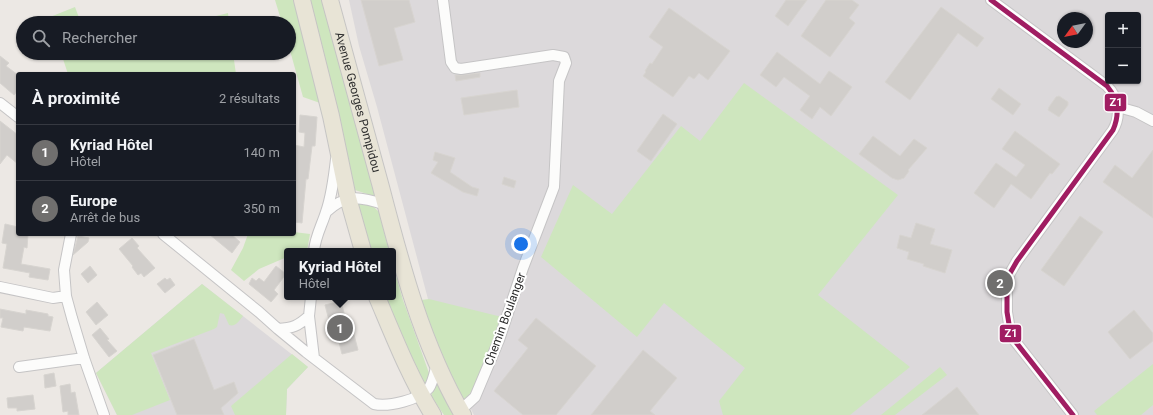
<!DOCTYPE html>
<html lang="fr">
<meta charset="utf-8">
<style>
:root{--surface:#171b24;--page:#242831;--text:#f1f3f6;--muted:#9ea1a6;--line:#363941;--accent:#706f6e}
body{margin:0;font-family:Roboto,sans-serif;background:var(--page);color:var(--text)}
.controls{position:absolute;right:12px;top:12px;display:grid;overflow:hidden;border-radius:4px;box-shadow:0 1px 3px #0004}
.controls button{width:36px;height:36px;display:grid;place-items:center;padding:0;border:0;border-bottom:1px solid var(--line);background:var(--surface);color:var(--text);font:20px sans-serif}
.compass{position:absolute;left:1057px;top:12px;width:36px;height:36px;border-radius:50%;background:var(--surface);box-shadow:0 1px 3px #0004;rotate:237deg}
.you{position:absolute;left:521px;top:244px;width:14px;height:14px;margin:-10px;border:3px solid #fff;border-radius:50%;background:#1a73e8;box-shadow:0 0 0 6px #1a73e833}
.badge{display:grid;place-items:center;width:26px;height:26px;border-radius:50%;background:var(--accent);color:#fff;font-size:13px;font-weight:700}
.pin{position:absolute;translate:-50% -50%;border:2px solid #fff;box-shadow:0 1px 4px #0006}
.popup{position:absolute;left:284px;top:248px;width:112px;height:52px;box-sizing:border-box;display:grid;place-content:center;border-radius:4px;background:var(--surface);filter:drop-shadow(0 1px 3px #0005);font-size:13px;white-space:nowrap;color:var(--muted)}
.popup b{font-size:15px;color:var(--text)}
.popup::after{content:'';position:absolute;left:50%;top:100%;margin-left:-8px;border:8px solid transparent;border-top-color:var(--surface)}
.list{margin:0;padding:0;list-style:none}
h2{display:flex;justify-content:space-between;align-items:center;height:52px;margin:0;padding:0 16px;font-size:17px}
h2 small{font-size:13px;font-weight:400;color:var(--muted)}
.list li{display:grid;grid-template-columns:26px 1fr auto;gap:12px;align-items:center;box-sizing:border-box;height:56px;padding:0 16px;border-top:1px solid var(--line)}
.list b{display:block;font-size:15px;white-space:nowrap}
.list p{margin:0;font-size:13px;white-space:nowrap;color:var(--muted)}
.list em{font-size:13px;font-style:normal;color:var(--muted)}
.icon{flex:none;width:22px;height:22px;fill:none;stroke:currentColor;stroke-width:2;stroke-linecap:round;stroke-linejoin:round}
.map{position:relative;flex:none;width:1153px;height:415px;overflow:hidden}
.search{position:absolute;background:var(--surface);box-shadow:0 1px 3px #0004;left:16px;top:16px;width:280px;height:44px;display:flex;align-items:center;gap:10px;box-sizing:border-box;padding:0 14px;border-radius:22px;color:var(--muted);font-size:15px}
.panel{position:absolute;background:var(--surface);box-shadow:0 1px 3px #0004;left:16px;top:72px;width:280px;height:164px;border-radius:4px}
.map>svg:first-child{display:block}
.industrial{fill:#dcd9db;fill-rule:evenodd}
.green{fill:#cee6be}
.building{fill:#d1cecb;stroke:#d7d4d0}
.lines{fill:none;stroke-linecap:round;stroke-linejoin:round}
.street-casing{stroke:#c5c4c5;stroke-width:12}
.primary-casing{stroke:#c6c5c4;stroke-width:18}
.street{stroke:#fcfcfb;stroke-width:10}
.primary{stroke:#e8e4d6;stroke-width:16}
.bus-1-casing{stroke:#fff;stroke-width:8}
.bus-1{stroke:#a01d62;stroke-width:5}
.labels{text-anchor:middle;stroke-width:4;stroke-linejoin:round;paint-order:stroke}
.street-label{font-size:12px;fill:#2e2e2e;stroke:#fff}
.line-badge{stroke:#fff;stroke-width:1.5}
.badge-label{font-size:11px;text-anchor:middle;font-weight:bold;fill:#fff}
</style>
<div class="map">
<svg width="1153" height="415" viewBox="0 0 1153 415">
<rect width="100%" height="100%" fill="#ece8e4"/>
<path class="industrial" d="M349,0H1153V415H474L455,378L441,348L377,107L359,46ZM1108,15H1138V81H1108ZM1063,18H1087V42H1063Z
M202,284L308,367L287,389L286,415H117L96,373Z"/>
<path class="green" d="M275,0H294L320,103L303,97L289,47V23H282Z
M307,0H325L376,197L352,189Z
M75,7L81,23H52L50,17Z
M228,13L229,23H188Z
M61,53H233L236,74H137L135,72L128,74H68Z
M744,83L898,195L818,295L910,367L850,415H723L719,401L745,368L664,303L637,337L541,257L573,185L612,214L681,126L700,141Z
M357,200L370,203L379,212L389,251H367Z
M294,232L310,234L307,251H287V257L259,269L244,281L231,270L243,248L248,234H294Z
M393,266L403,300L429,373L427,384L425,385L383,297H393Z
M202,284L243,316C239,321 236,327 229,325L224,314L220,313L217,327L214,329L151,353L170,400L132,415H117L96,373Z
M429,299L502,317L476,386L464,401L438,353L421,300Z
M292,354L308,367L287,389L286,415H235L231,406Z
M1153,364V405L1141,415H1097L1094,411Z
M940,367L947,375L895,415H881Z
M437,378L458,415H444L431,396Z"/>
<path class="building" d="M361,0H409L415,22L394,28L403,60L379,66Z
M786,0H807L788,26L775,16Z
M826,0H852L859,5L849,18L855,23L830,57L801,36Z
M941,7L984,38L977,47L958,33L910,100L885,82Z
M669,8L730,51L708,80L699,73L694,79L689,76L673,97L643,76L646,72L645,71L650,63L652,64L663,47L649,37Z
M777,52L820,84L829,71L852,87L831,116L820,107L812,119L800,110L810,96L784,77L776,87L760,75Z
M0,56L9,63L6,66L18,75V90L14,95L0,83Z
M480,73V77L456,81L455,75H462Z
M999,88L1021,104L1013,115L991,99Z
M517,90L519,107L464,115L461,98Z
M1059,96L1068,102V105L1059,117L1048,110L1049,107L1056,97Z
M663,114L677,124L651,161L637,151Z
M300,115L317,117L315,146H312L308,179H306L302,223L294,222V145L304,147L305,133L299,132Z
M0,121L18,135V164L7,155L0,164Z
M1015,131L1060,164L1052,174L1050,173L1031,199L1011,184L994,208L974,193L996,163L1016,177L1025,165L1002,149Z
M873,136L900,156L914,139L927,148L908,170L909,171L904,178L898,180L892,178L859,154Z
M1153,150V218L1103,182L1115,165L1132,178Z
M435,152L455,158L450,172L472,187L479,189L477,196L463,192L431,173L438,162L433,160Z
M504,177L516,181L514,188L502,184Z
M1080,216L1103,232L1064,286L1041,270Z
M916,223L935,229L930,244L952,250L945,273L923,266L924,264L907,259L909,252L897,248L900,235L911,238Z
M5,224L18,227V234H28L27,248L24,247L21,264L50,269L48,280L29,277L30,273L3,268L7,244L2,243Z
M209,234H231L240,242L232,253Z
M78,236L89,238L88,242L73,255Z
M132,238L139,246L137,248L155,268L144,277L141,273L138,275L132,267L133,266L119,249Z
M90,266L97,275L88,283L81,274Z
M276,266L286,274L274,290L278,294L271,302L249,284L252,278L256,281L259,278L264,282Z
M165,278L167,280L170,278L175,285L165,293L157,284Z
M341,301L348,329L352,327L358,350L342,354L336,331L332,332L325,305Z
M97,302L108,315L96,325L86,312Z
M0,309L26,314V310L48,314V316L53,317L50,331L24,327L23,331L1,327L3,318H0Z
M1134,310L1153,333V341L1130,359L1108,332Z
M536,318L596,366L556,415H523L494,391L528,348L518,340Z
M100,328L109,339L107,340L117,351L109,357L92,335Z
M194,339L214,390L234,382L238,393L221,408L224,415H177L153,355Z
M643,350L677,378L650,411L655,415H591Z
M54,373L56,386L45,388L44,375Z
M70,384L71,393L75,392L79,415H68V411L63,412L60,386Z
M957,387L979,415H922Z
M33,395L35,409L17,411V408H8L7,398Z"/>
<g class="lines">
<defs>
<path id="street" d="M443,0L451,62L455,68L461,69L553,55L564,57L566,63L559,81L554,187L523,268L499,340L475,397L464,407L459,410
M991,0L1107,86C1119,98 1121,116 1113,130L1017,261L1009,275L1007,284V312L1011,336L1073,415
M0,103L18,117
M1118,107L1136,112L1153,121
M326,212C347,193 361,197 386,205
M71,234L64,270L66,296L72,318L84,358L104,415
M163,234L259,312L278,329L306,352L374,404C389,407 419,400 429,388C433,382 435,371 437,364
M314,251C315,237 322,225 326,212C332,195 334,177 336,159
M0,287L53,298L66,296
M311,297L309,316L314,358
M278,329C293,328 298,326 309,316
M19,367L84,358"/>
<g id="primary">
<path d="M302,0L331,116L348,198L363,251"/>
<path id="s1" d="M330,0C347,62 364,125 381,187C401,264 422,345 463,415"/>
<path d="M377,297C394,337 410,378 433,415"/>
</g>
</defs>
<use href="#street" class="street-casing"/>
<use href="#primary" class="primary-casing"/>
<use href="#street" class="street"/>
<use href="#primary" class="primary"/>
<defs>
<path id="bus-1" d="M991,0L1107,86C1118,99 1120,114 1113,130L1017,261L1009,275L1007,284V312L1011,336L1073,415"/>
</defs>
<use href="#bus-1" class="bus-1-casing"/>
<use href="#bus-1" class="bus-1"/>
</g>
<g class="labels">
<g class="street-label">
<text dy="4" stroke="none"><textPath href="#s1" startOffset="106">Avenue Georges Pompidou</textPath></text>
<text transform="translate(505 319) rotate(-70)" y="4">Chemin Boulanger</text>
</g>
</g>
<g class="line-badge">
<rect x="1104" y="93" width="23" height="19" rx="4" fill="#a01d62"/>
<rect x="999" y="324" width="23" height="19" rx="4" fill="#a01d62"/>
</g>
<g class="badge-label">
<text x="1116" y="106">Z1</text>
<text x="1011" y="337">Z1</text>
</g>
</svg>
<div class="controls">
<button>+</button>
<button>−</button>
</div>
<svg class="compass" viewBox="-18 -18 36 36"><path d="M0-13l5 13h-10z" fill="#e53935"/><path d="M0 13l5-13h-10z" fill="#9ea1a6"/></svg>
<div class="you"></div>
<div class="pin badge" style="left:340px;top:328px">1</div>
<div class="popup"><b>Kyriad Hôtel</b>Hôtel</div>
<div class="pin badge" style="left:1000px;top:283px">2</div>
<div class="search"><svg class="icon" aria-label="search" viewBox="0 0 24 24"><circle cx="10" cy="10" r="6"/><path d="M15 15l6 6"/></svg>Rechercher</div>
<section class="panel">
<h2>À proximité<small>2 résultats</small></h2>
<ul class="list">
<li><span class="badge">1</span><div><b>Kyriad Hôtel</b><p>Hôtel</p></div><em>140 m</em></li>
<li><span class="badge">2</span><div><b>Europe</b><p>Arrêt de bus</p></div><em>350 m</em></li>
</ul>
</section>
</div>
